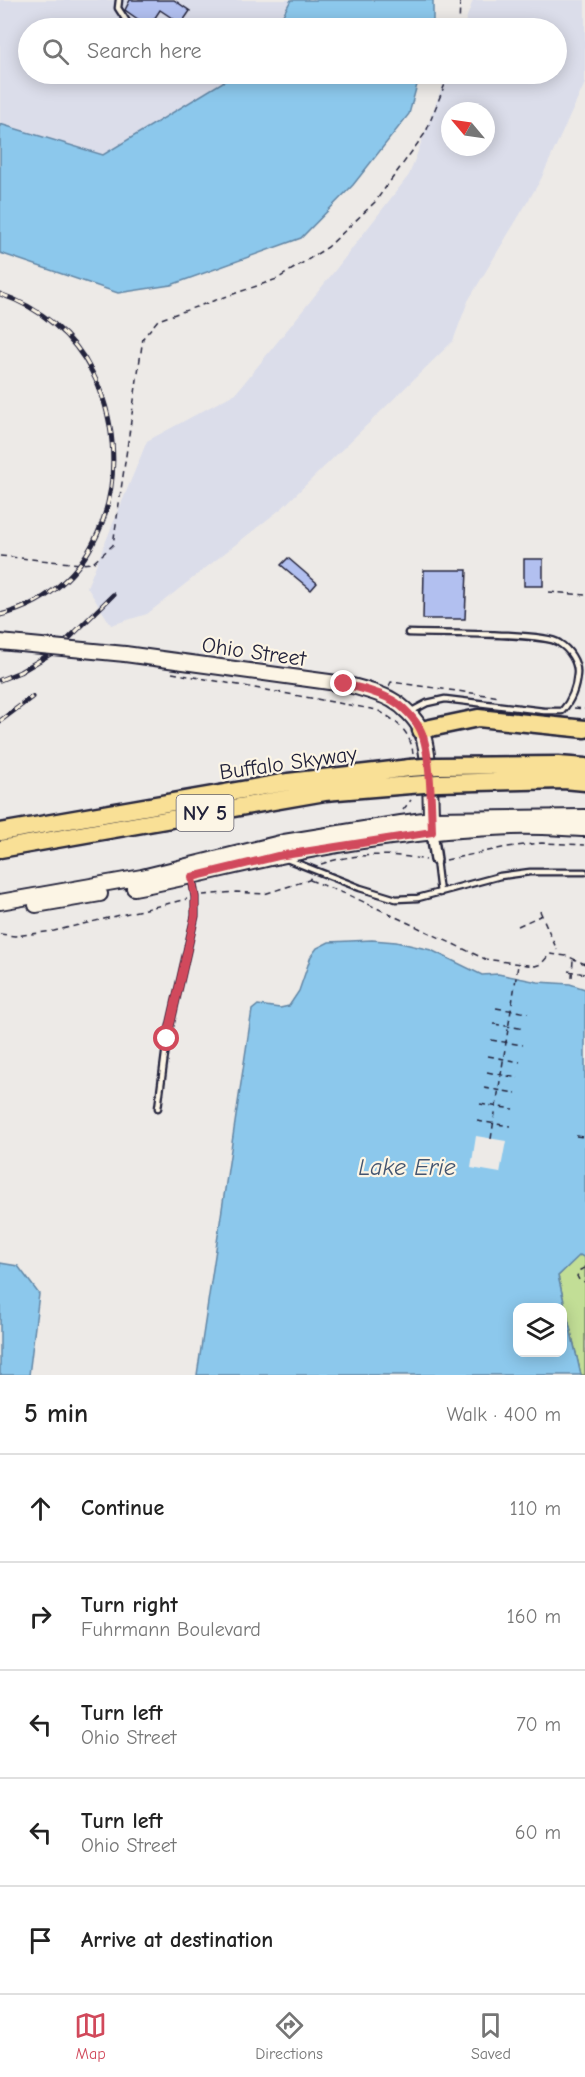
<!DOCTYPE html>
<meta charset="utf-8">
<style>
:root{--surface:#fff;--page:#f6f6f6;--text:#222;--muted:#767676;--line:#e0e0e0;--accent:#d1495b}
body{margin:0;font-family:"Comic Neue",sans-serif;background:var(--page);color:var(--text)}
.controls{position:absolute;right:18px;bottom:18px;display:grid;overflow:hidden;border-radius:12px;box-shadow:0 3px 15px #0003}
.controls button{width:54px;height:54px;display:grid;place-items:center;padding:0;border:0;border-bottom:2px solid var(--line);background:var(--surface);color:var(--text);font:30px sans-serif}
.compass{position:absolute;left:441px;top:102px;width:54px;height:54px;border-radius:50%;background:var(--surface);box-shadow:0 3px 15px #0003;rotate:299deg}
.stop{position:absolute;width:18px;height:18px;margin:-14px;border:4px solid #d1495b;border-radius:50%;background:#fff}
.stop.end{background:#d1495b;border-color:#fff;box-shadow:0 2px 6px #0008}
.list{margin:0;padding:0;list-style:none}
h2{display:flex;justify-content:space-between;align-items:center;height:78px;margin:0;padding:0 24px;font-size:26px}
h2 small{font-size:20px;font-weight:400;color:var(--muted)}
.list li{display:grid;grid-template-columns:39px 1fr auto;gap:18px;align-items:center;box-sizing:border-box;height:108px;padding:0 24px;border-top:2px solid var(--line)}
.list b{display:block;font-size:22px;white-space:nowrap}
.list p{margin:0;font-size:20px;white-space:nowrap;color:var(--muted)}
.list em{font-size:20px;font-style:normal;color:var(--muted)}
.icon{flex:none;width:33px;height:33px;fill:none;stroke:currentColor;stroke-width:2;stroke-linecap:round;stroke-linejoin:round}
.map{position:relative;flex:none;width:585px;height:1375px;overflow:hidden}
.search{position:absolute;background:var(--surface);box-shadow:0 3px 15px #0003;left:18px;right:18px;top:18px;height:66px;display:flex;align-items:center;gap:15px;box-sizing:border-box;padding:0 21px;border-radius:33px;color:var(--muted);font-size:22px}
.sheet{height:618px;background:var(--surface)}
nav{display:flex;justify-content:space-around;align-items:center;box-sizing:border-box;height:84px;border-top:2px solid var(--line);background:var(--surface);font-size:16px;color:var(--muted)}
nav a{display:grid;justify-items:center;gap:3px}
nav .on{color:var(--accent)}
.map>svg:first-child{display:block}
.built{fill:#dbddea;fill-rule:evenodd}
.green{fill:#c2de96;stroke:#728068;stroke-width:1.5}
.water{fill:#8cc8ec;stroke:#6286a5;stroke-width:1.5;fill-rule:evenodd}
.pier{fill:#edeae7}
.building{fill:#b2c0f0;stroke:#22223b;stroke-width:1.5}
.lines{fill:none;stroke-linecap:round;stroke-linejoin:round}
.lane-casing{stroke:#22223b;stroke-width:9}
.street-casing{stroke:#22223b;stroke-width:14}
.secondary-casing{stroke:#22223b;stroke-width:18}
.highway-casing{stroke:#22223b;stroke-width:21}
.path{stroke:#22223b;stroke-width:1.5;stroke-dasharray:6 4.5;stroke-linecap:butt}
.lane{stroke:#fcf5e5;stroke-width:4.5}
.street{stroke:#fcf5e5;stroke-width:9}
.secondary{stroke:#fcf5e5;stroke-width:14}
.highway{stroke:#f9e096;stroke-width:16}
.rail-casing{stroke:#22223b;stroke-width:5}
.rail{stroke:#fcf5e5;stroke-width:3;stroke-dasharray:9;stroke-linecap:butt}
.secondary-bridge-casing{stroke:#22223b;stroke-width:18;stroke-linecap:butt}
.highway-bridge-casing{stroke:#22223b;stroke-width:21;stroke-linecap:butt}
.secondary-bridge{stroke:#fcf5e5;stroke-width:14}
.highway-bridge{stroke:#f9e096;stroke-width:16}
.route{stroke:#d1495b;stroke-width:8}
.labels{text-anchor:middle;stroke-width:4.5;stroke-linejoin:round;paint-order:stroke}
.shield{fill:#fcf5e5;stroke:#63616e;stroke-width:1.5}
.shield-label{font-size:21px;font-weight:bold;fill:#22223b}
.street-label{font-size:22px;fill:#22223b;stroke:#fcf5e5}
.water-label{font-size:24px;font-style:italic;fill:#425470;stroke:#fcf5e5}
</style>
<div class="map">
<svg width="585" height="1375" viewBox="0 0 585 1375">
<rect width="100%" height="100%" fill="#edeae7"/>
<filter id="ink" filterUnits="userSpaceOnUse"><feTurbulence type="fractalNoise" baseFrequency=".0167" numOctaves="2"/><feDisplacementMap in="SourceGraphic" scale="12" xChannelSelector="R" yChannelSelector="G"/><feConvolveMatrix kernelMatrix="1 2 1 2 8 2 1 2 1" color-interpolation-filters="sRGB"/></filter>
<g filter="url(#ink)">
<path class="built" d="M0,0H291L276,28H28V74H236L103,155L0,124Z
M473,0H585V83L540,181L468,301L453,341L282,508L147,614L111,625L87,587L147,441L236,393L333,273L409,175L447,74H556V28H463ZM450,111H486V147H450Z"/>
<path class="green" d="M580,1254L585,1258V1375H581L558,1276Z"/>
<path class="water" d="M291,0H433V26L432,28H276Z
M236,74H420L409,114L353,185L301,238L171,285L118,293L0,253V124L103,155Z
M372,940L396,942L431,950L482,975L498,974L538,982L570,984L585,989V1258L580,1255L558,1276L581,1375H197L252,1010L258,1005L280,1008L289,1006L299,991L311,956L317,948L329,942ZM518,1308H562V1352H518Z
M0,1263L18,1266L39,1294L29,1375H0Z"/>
<path class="pier" d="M476,1136L506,1141L500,1173L471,1168Z"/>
<path class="building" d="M130,0H174L190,11L181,24L160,10L149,27L125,10Z
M288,558L317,583L311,590L281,565Z
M524,559H543V586H524Z
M424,570H467L465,619H423Z"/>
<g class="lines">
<defs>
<path id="lane" d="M119,0L118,8L129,25
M408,633C434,634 544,632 559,643C569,649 578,662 577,674C576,688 572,700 562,711H544L445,699L427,703L410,712
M289,860L360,888L396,899L418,898L500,876L530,872H585
M436,860L440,893
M158,1108L167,1039L195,916V897L192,877"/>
<path id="street" d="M432,832L436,860"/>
<path id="secondary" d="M125,654L344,684C360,688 378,692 392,700C403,706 416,719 421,730C430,752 431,803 431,827
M134,888C182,879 229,867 276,857C354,840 433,830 512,827C536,826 561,828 585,829
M0,902L142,877L284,842L401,823L431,819L585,817
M36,905L100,894"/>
<path id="highway" d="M421,730L478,718L585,729
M437,766L558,765L585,767
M438,783L564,780L585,782
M0,832L288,782L410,768
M0,849L325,792L410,785"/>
</defs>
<use href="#lane" class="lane-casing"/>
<use href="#street" class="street-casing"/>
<use href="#secondary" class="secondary-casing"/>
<use href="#highway" class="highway-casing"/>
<path class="path" d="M459,28L460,0
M0,556L81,564L93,563L113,545L143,338L158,320L277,279L328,247L375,202L426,132L449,74
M549,592L585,595
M172,673L377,710C395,720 411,731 413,754
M389,686L391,682L501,697
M574,708L585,709
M403,810L411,800
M446,860L507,847L542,843L585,845
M321,864C353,853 394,853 426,860
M310,880L351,896L485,959L535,966L541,964L550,954L567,956L585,964
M203,895L236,892L264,894L309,880L311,877
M540,911L557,950
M518,926L542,915
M0,934L15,936L54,931L187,899
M568,971L585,974
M572,977L573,959
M496,1008L528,1013
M494,1024L525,1029
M491,1040L523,1045
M488,1056L520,1062
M487,1072L518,1078
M484,1088L516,1093
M480,1104L513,1109
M477,1121L510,1126
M576,1136L585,1137
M491,1139L518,965
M585,1268L580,1270L577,1276L579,1280L585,1282"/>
<use href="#lane" class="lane"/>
<use href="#street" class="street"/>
<use href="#secondary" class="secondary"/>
<use href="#highway" class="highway"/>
<defs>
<path id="rail" d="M0,294C39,307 74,335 92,372C138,462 108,590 0,615
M0,680L20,672L57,650L113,595
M0,721L32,697"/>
</defs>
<use href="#rail" class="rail-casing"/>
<use href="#rail" class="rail"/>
<defs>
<path id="secondary-bridge" d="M0,642L125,654"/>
<path id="highway-bridge" d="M410,768L437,766
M410,785L438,783"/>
</defs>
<use href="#secondary-bridge" class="secondary-bridge-casing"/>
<use href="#highway-bridge" class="highway-bridge-casing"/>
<use href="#secondary-bridge" class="secondary-bridge"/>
<use href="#highway-bridge" class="highway-bridge"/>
</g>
</g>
<g class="lines" filter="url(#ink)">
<path class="route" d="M167,1039L195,916V897L192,877L278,856L432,832C431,806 431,754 421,731C416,720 403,706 392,700C378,692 360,688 344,684"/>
</g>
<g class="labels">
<rect class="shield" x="176.5" y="795" width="57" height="36" rx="4.5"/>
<g class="shield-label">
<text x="205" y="820">NY 5</text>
</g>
<g class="street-label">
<text transform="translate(254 651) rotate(8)" y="8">Ohio Street</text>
<text transform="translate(288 762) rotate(-8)" y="8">Buffalo Skyway</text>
</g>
<g class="water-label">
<text x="407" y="1175">Lake Erie</text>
</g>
</g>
</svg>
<div class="controls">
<button><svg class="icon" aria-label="layers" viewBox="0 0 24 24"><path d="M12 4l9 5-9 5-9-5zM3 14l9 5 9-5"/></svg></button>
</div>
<svg class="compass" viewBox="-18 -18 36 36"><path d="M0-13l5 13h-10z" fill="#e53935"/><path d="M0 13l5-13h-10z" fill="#767676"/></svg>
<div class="stop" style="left:167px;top:1039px"></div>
<div class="stop end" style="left:344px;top:684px"></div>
<div class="search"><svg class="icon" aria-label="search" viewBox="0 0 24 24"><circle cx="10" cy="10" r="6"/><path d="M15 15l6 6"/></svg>Search here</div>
</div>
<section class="sheet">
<h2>5 min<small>Walk · 400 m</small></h2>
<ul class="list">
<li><svg class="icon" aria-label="ahead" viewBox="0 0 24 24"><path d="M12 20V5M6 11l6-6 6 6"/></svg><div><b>Continue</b></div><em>110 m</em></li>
<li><svg class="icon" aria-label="right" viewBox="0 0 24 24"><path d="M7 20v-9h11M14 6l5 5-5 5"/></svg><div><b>Turn right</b><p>Fuhrmann Boulevard</p></div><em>160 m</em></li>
<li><svg class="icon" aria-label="left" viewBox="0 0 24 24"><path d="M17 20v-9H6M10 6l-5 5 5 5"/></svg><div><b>Turn left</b><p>Ohio Street</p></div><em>70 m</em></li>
<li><svg class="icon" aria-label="left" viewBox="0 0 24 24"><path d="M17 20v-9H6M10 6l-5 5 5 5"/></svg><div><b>Turn left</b><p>Ohio Street</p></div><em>60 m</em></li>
<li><svg class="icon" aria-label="arrive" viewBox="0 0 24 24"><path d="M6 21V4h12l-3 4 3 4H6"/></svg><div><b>Arrive at destination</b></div></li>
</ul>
</section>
<nav>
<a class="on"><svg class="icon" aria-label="map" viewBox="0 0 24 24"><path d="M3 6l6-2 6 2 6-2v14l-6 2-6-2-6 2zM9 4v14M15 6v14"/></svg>Map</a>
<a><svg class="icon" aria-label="directions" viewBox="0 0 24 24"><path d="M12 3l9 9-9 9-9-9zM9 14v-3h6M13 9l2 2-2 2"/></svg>Directions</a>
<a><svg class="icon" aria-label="saved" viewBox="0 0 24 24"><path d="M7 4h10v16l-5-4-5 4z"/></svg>Saved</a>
</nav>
